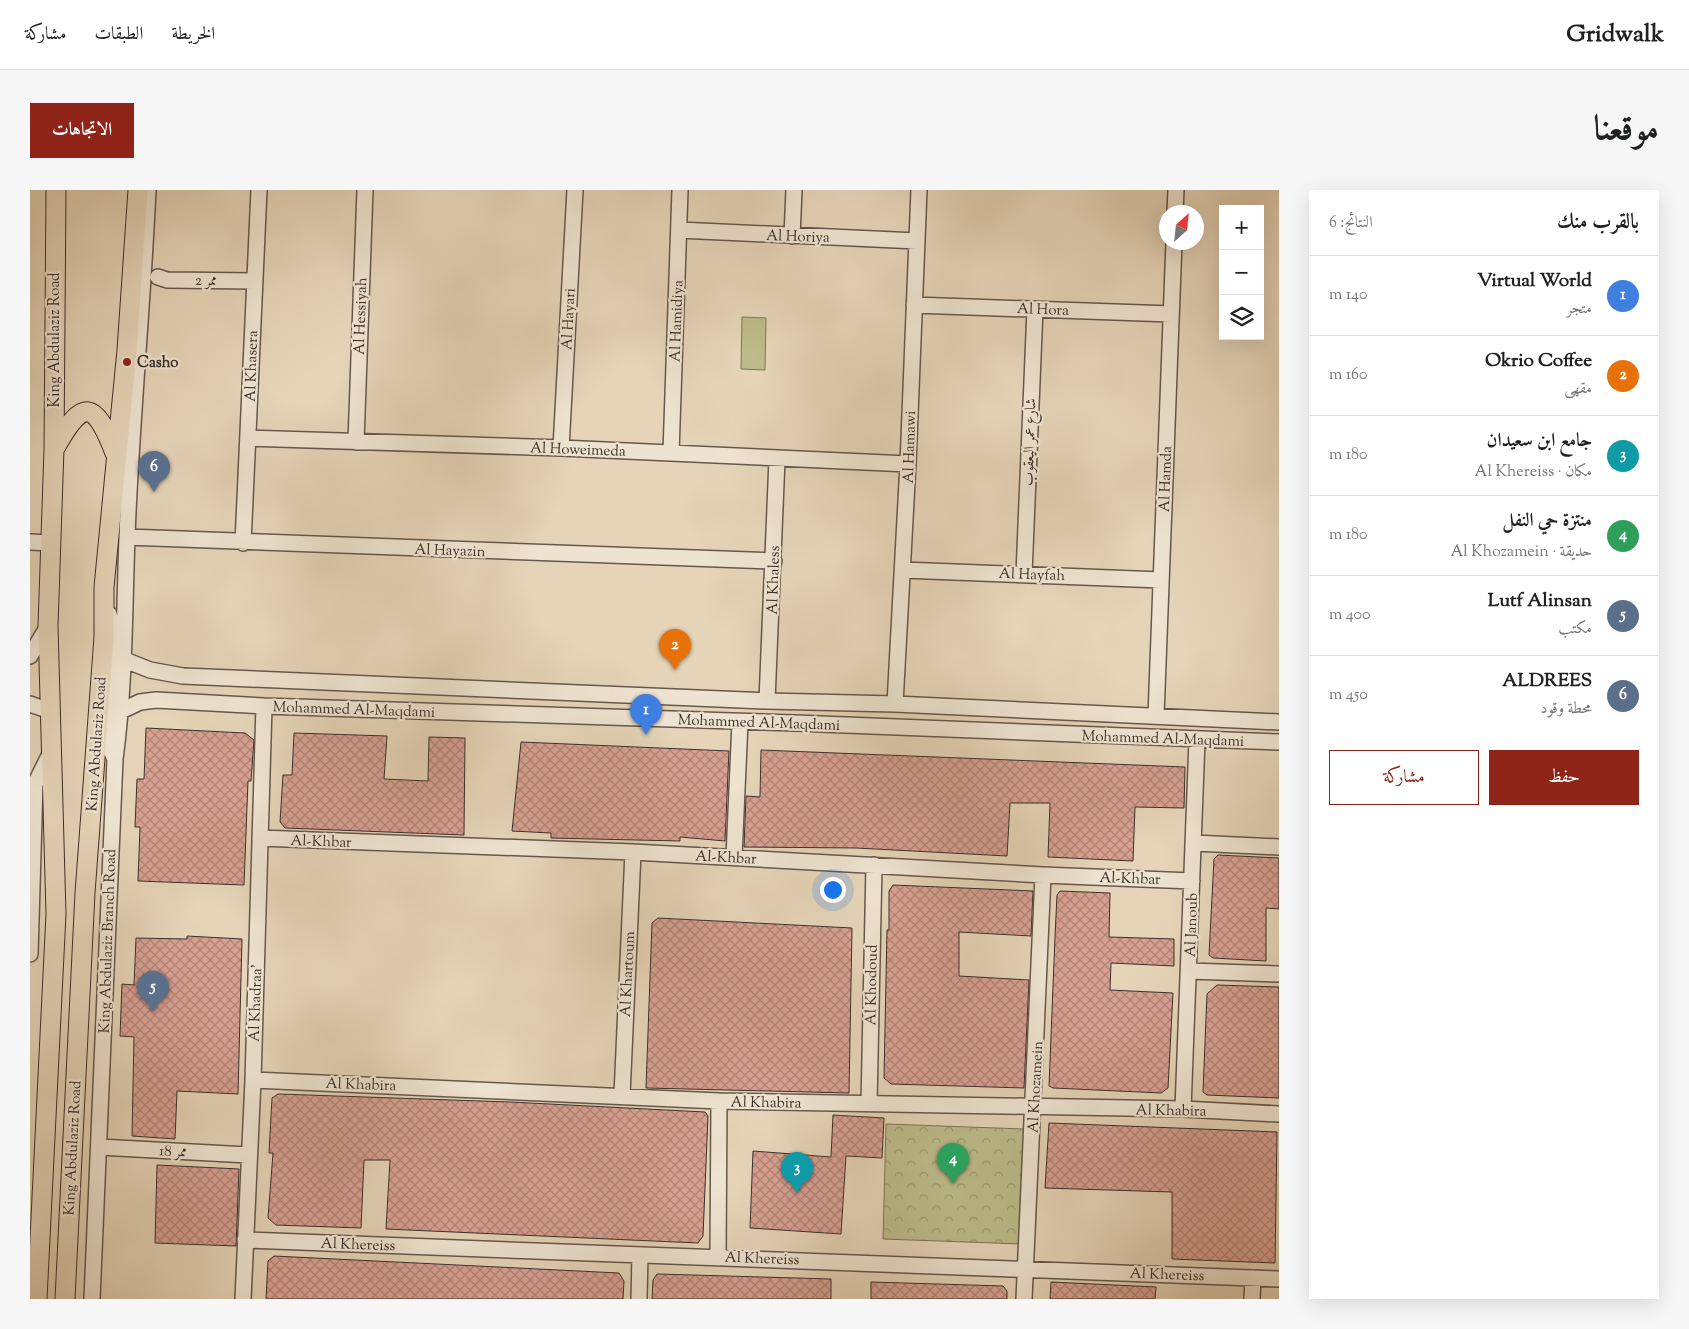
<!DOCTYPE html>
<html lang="ar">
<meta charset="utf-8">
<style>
:root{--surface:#fff;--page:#f6f6f6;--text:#202124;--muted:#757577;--line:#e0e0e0;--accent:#8f2418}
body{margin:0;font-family:"Sorts Mill Goudy",Amiri,serif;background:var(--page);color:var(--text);direction:rtl}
.controls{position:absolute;right:15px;top:15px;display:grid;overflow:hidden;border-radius:0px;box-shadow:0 5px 20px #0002}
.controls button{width:45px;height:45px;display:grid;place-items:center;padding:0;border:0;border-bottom:1px solid var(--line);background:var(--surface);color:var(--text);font:25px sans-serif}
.compass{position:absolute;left:1129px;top:15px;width:45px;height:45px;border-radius:50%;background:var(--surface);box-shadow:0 5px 20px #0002;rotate:27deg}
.you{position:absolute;left:802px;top:699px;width:18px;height:18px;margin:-12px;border:4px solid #fff;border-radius:50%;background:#1a73e8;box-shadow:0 0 0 8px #1a73e833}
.badge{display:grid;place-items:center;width:32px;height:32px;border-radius:50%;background:var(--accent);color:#fff;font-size:16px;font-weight:700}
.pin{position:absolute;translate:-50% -41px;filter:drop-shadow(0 1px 2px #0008)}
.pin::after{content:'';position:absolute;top:26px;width:18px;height:15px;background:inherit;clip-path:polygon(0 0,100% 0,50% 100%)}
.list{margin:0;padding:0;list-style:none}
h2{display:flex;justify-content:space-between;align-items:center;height:65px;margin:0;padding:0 20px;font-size:21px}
h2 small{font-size:16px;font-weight:400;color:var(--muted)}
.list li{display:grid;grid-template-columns:32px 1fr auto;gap:15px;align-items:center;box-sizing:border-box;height:80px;padding:0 20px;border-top:1px solid var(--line)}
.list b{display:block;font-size:19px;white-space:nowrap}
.list p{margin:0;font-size:16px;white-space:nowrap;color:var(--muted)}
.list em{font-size:16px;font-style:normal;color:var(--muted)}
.actions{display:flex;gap:10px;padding:15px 20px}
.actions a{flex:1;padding:11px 0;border:1px solid var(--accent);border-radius:0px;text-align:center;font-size:18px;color:var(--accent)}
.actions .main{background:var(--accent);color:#fff}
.icon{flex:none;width:28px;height:28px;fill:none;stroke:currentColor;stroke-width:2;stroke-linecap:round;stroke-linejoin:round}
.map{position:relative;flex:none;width:1249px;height:1109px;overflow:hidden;direction:ltr;border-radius:0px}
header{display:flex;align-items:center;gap:30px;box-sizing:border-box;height:70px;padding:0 25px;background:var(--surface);border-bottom:1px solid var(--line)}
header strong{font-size:24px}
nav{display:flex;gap:28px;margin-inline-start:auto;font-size:18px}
.intro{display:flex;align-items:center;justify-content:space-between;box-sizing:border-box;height:120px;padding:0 30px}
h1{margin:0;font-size:35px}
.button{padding:12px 22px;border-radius:0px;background:var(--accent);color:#fff;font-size:18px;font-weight:700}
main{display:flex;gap:30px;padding:0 30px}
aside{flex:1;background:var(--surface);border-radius:0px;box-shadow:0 5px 20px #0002}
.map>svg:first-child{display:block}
.forest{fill:url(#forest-crowns);stroke:#7c755a}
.garden{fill:#bcbb89;stroke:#7c755a}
.building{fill:url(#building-cross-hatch);stroke:#3c2f2a}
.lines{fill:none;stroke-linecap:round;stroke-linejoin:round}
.minor-casing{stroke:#66584d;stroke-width:18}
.major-casing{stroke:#3c2f2a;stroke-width:21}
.minor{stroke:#eee3d0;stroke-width:15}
.major{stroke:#e5d4b7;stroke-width:19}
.poi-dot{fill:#8f2418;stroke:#eee3d0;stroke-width:2}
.labels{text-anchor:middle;stroke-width:4.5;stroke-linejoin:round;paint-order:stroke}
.street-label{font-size:15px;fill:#3c2f2a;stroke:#eee3d0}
.poi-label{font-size:15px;font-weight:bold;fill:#3c2f2a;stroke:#eee3d0;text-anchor:start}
</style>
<header>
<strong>Gridwalk</strong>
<nav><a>الخريطة</a><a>الطبقات</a><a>مشاركة</a></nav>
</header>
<div class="intro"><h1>موقعنا</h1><a class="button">الاتجاهات</a></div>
<main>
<aside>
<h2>بالقرب منك<small>النتائج: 6</small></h2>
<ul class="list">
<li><span class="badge" style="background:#3f7fe0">1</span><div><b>Virtual World</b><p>متجر</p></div><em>140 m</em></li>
<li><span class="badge" style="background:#e8710a">2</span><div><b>Okrio Coffee</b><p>مقهى</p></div><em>160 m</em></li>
<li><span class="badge" style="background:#0f9aa8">3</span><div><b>جامع ابن سعيدان</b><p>مكان · Al Khereiss</p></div><em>180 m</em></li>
<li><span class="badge" style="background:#2e9e5b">4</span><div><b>منتزة حي النفل</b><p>حديقة · Al Khozamein</p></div><em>180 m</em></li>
<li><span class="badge" style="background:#5c6f8a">5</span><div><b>Lutf Alinsan</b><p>مكتب</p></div><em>400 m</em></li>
<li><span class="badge" style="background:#5c6f8a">6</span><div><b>ALDREES</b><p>محطة وقود</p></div><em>450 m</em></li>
</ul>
<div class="actions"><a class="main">حفظ</a><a>مشاركة</a></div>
</aside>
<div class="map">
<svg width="1249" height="1109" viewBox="0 0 1249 1109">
<defs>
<pattern id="forest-crowns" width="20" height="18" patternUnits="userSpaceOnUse" patternTransform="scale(1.25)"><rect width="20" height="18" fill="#bcbb89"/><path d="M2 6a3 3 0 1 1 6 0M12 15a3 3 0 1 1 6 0" fill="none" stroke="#9a9870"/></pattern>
<pattern id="building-cross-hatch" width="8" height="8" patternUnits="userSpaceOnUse" patternTransform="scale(1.25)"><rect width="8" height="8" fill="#d8a091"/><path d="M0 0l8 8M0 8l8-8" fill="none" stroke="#b08377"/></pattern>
</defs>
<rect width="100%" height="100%" fill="#e5d4b7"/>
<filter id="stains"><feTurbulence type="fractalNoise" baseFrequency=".004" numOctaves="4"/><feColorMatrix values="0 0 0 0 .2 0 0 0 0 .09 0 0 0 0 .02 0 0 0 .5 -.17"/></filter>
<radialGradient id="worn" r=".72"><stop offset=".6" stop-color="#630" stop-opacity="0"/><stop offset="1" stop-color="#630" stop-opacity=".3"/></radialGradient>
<path class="forest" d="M856,934L994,939L991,1054L853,1049Z"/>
<path class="garden" d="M712,127L736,128L735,180L711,179Z"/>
<path class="building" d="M116,538L215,543L224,550L221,591H218L214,695L108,691L110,637H105L107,589H114Z
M264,543L357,546L354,589L398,591L399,547L435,548L434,645L255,638L250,632L253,585H262Z
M491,552L699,561L695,651L650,647V651L521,648V643L482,641Z
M731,560L1155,577L1154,618L1105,617L1103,671L1018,667L1020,613H980L977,666L826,658L714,657L716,606L730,607Z
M1188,665L1249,668V719L1236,718V771L1183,768L1179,765L1184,669Z
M863,695L1003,701L1001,746L929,742V786L999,790L994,898L861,894L854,888L857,740H859V701Z
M1030,701L1080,703L1079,747L1144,749V776L1081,773L1080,800L1143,803L1138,898L1131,903L1023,898L1019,896L1025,747L1027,705Z
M628,728L822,738L819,903L616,898L622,733Z
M157,746L212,749L208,904L147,901L145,949L102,946L104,847L90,846L92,794L104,795L106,748L157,749Z
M1187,795L1249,797V908L1177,905L1173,902L1177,804Z
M248,904L480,912L675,922L678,926L673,1046L668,1053L356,1039L360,970H334L331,1038L246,1035L238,1028L243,963H239L242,908Z
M803,925L854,928L852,968L816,966L811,1044L720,1038L723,961L801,967Z
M1019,933L1247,942L1245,1073L1142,1069V1002L1015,998Z
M127,975L209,979L206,1056L125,1053Z
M244,1066L589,1083L594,1091L593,1109H236L238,1071Z
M627,1084L801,1089V1109H622L623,1090Z
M841,1092L973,1096L977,1101V1109H841Z
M1021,1092L1126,1097L1125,1109H1020Z"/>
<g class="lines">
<defs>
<path id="minor" d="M1145,22L1146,0
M649,40L887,51
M762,46L764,0
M128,87L137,90L225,91
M884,115L1141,124
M218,248L531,258L878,274
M326,252L335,0
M531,258L545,0
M641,263L650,0
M97,347L744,371
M0,352L20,353
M213,353L229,0
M873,380L1131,390
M994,384L1005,119
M0,466L18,436
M95,470L120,480L153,486L737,511L865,514L1249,532
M737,511L747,269
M0,514L20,521
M865,514L878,274L889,0
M91,521L110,512L126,510L234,516L765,533L1249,552
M1126,526L1144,52
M85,569C96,487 94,405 98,322C103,215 113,108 118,0
M230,648L603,662L1013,685L1162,691
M1164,653L1249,657
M704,667L710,532
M0,764L5,594L21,562
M1159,781L1249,784
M223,890L689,911L1153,919L1249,924
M592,905L603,662
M839,914L844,675
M1153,919L1167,550
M69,957L218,965
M215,1050L1249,1089
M688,1066L689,911
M62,1109L85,569L77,552L86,453L79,424
M213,1109L223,890L234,516
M609,1109L610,1065
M994,1109L1013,685
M1222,1109L1223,1088"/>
<path id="major" d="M25,258C53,207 65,211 85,263
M7,1109L26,724L18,436L24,259L26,0
M35,1109L55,703L74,447V397L97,160L108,0"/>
</defs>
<use href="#minor" class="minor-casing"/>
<use href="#major" class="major-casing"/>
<use href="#minor" class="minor"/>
<use href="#major" class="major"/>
</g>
<circle class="poi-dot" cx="97" cy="172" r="5"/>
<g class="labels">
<g class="street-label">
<text transform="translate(768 46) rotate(2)" y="5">Al Horiya</text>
<text x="176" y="95">ممر 2</text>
<text transform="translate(1013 119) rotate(2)" y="5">Al Hora</text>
<text transform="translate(330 126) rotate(-88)" y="5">Al Hessiyah</text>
<text transform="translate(538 129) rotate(-87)" y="5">Al Hayari</text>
<text transform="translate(646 131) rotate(-88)" y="5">Al Hamidiya</text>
<text transform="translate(24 150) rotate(-90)" y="5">King Abdulaziz Road</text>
<text transform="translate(221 176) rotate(-88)" y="5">Al Khasera</text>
<text transform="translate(999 252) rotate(-88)" y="5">شارع عمر اليعقوب</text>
<text transform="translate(879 257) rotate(-88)" y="5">Al Hamawi</text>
<text transform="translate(548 259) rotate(2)" y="5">Al Howeimeda</text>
<text transform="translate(1135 289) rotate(-88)" y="5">Al Hamda</text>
<text transform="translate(420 360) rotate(2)" y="5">Al Hayazin</text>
<text transform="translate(1002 384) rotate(2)" y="5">Al Hayfah</text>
<text transform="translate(743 390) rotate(-88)" y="5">Al Khaless</text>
<text transform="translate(324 519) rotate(2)" y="5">Mohammed Al-Maqdami</text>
<text transform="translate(729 532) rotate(2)" y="5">Mohammed Al-Maqdami</text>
<text transform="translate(1133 548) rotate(2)" y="5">Mohammed Al-Maqdami</text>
<text transform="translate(66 554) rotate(-86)" y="5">King Abdulaziz Road</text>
<text transform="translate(291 651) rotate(2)" y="5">Al-Khbar</text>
<text transform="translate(696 667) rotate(3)" y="5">Al-Khbar</text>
<text transform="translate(1100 688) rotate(2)" y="5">Al-Khbar</text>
<text transform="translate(1161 735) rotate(-88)" y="5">Al Janoub</text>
<text transform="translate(77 751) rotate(-88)" y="5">King Abdulaziz Branch Road</text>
<text transform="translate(597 784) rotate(-87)" y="5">Al Khartoum</text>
<text transform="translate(841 795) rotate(-89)" y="5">Al Khodoud</text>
<text transform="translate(225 813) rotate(-88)" y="5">Al Khadraa'</text>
<text transform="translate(331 894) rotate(2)" y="5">Al Khabira</text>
<text transform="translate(1005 897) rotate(-87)" y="5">Al Khozamein</text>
<text transform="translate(736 912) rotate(1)" y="5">Al Khabira</text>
<text transform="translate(1141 920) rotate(1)" y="5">Al Khabira</text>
<text transform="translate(42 958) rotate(-87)" y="5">King Abdulaziz Road</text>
<text transform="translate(143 961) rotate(3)" y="5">ممر 18</text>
<text transform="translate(328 1054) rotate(2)" y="5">Al Khereiss</text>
<text transform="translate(732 1068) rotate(2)" y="5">Al Khereiss</text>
<text transform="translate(1137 1084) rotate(2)" y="5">Al Khereiss</text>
</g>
<g class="poi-label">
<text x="107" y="177">Casho</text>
</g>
</g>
<rect width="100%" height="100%" filter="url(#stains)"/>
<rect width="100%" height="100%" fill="url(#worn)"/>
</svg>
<div class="controls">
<button>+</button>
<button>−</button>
<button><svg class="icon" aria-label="layers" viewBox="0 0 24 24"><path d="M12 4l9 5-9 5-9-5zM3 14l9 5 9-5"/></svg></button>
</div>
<svg class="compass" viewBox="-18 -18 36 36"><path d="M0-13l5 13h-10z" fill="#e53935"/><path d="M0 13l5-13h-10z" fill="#757577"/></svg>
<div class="you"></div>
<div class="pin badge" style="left:616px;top:545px;background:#3f7fe0">1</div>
<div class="pin badge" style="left:645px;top:480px;background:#e8710a">2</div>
<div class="pin badge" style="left:767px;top:1003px;background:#0f9aa8">3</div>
<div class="pin badge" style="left:923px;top:994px;background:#2e9e5b">4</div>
<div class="pin badge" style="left:123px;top:822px;background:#5c6f8a">5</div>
<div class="pin badge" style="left:124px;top:302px;background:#5c6f8a">6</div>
</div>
</main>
